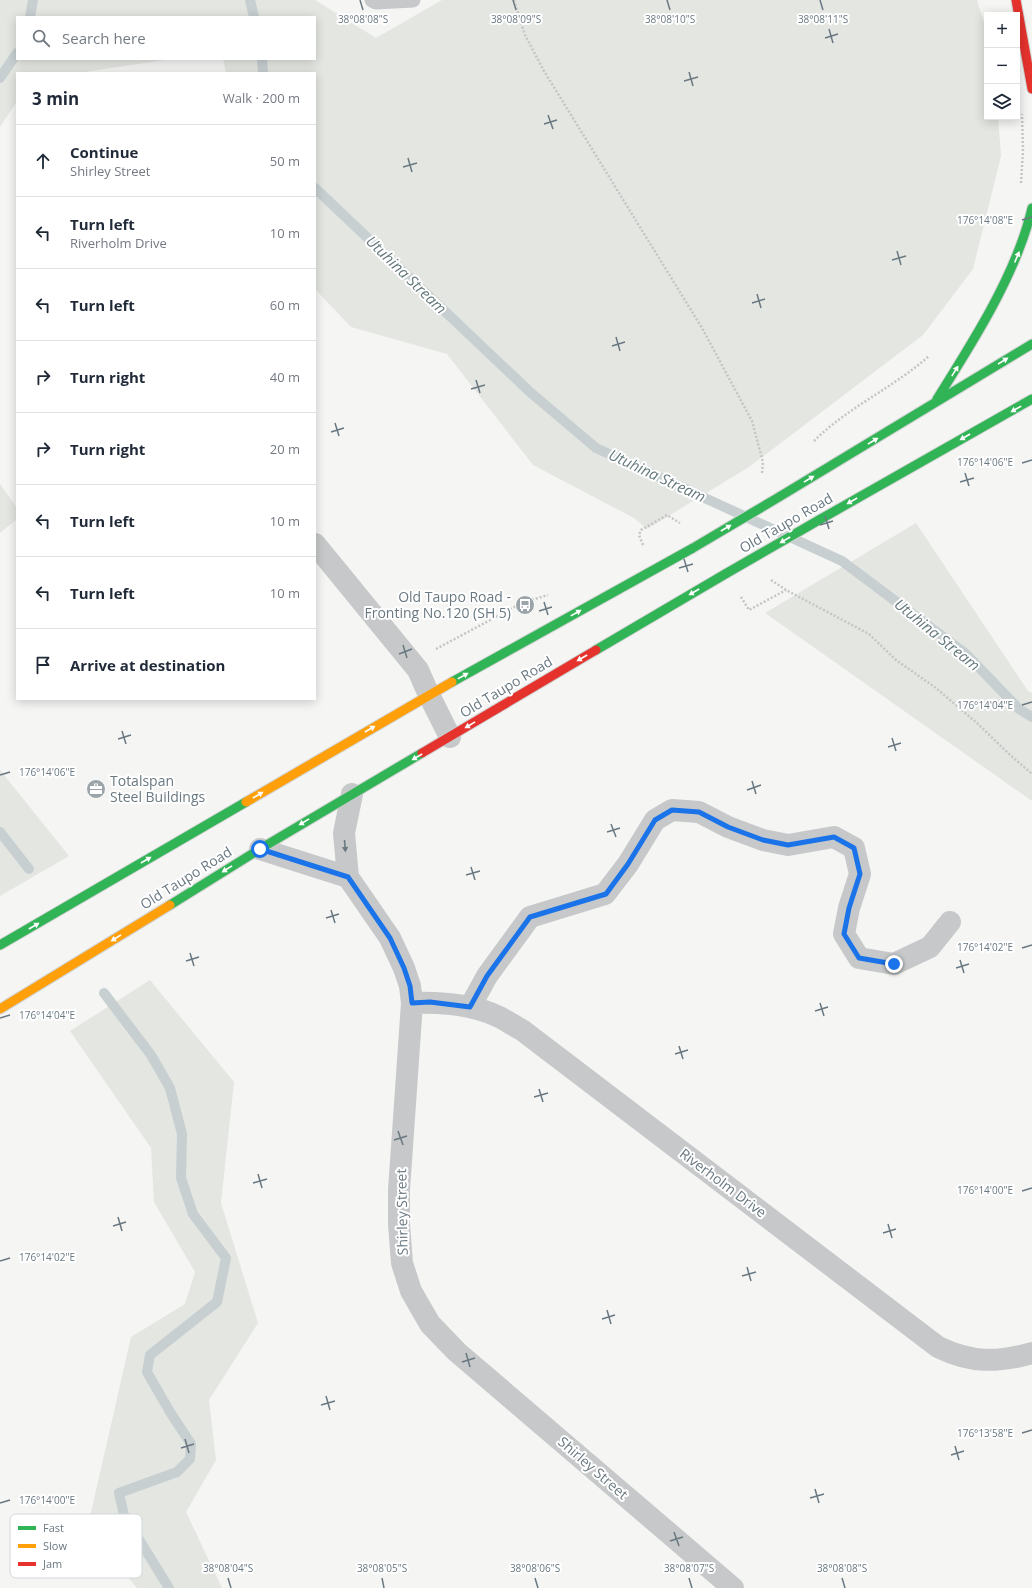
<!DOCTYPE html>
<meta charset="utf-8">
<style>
:root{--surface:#fff;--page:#f2f2f3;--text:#1f2937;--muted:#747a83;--line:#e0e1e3}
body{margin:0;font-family:"Open Sans",sans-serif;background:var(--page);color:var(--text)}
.controls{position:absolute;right:12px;top:12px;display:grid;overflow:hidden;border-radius:0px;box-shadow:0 2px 10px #0003}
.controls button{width:36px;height:36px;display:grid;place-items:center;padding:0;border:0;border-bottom:1px solid var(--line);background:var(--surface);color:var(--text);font:20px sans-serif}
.stop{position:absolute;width:12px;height:12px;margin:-9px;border:3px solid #1a73e8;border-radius:50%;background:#fff}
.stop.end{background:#1a73e8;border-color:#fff;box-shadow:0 1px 4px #0008}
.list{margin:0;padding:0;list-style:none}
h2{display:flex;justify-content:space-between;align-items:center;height:52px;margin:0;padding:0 16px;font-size:17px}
h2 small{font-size:13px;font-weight:400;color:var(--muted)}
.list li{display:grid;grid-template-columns:26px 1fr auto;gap:12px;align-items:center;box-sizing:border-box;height:72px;padding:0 16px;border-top:1px solid var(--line)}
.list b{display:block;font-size:15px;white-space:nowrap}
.list p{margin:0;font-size:13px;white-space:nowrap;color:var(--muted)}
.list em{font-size:13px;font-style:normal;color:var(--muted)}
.icon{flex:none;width:22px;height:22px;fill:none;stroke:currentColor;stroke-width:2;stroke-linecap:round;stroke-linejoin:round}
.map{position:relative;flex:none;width:1032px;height:1588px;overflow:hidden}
.search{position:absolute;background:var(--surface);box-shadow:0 2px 10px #0003;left:16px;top:16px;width:300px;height:44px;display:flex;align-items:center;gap:10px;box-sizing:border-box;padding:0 14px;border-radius:0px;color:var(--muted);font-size:15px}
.panel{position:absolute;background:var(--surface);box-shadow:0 2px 10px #0003;left:16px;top:72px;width:300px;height:628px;border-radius:0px}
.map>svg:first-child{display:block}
.green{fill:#e4e6e2}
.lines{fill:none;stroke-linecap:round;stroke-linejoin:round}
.stream{stroke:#c7cfd1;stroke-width:10}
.fast-casing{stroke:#d1d2d2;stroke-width:11}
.slow-casing{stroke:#d1d2d2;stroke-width:11}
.jam-casing{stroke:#d1d2d2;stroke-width:11}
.path{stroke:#c5c5c6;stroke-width:2.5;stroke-dasharray:2 2;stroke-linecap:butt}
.lane{stroke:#c6c8c9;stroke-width:15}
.street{stroke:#c6c8c9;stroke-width:22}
.fast{stroke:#30b455;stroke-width:9}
.slow{stroke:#ff9f0a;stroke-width:9}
.jam{stroke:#e5322d;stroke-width:9}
.fast-bridge-casing{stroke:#d1d2d2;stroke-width:11;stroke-linecap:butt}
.fast-bridge{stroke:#30b455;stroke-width:9}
.oneway{fill:#fff}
.oneway2{fill:#697881}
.route{stroke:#1a73e8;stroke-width:5}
.ticks{fill:none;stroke:#697881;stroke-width:1.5}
.labels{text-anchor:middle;stroke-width:4;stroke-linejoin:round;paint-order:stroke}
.street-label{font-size:14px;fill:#697881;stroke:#fff}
.poi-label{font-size:14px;fill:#697881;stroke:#fff;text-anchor:end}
.water-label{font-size:15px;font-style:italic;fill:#65797d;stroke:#fff}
.key{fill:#fff;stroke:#d2d6d9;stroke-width:1}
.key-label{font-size:11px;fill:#697881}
.ticks-label{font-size:10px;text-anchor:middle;fill:#697881;stroke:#fff;stroke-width:4;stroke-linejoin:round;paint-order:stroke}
</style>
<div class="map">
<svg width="1032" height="1588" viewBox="0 0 1032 1588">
<rect width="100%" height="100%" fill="#f5f5f4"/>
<path class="green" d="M0,0H315L376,38L442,0H977L987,33V117H998L1001,156L973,269L923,335L749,467L647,529L634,518L533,465L447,354L351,327L315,289V73H226L223,59H315V17H17V59H171L78,73H17V101L0,127Z
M0,484L17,508V519L0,533Z
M916,523L1028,691L1032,693V801L765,613Z
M0,770L69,856L0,896Z
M150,980L234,1082L221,1203L258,1323L209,1400L216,1460L186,1512L222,1588H137L87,1530L131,1337L185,1304L195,1272L154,1202L151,1148L70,1031Z"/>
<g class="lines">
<path class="stream" d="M250,0L254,17
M30,17L33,0
M262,59L263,73
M0,78L17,53
M315,188L530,392L596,448L842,561L966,654L1019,709L1032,717
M0,832L29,869
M104,993L151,1055L170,1088L182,1134L181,1178L193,1214L226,1258L217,1302L150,1355L147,1372L170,1412L191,1444L190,1459L177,1472L119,1493L124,1515L169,1588"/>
<defs>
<path id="fast" d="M937,399C973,342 1017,273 1032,208
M779,497L1032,344
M819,520L1032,399
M596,650L727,573
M452,682L693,548
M170,905L260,849L422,753
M0,945L246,802"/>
<path id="slow" d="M246,802L452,682
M0,1009L170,905"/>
<path id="jam" d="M1016,0L1032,89
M422,753L596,650"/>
</defs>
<use href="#fast" class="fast-casing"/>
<use href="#slow" class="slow-casing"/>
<use href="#jam" class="jam-casing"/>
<path class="path" d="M514,0L525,35L544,71L702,328L752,421L763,462L762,474
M1021,183L1023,151L1022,114
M814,441C848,407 893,388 929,356
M643,545L639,535L641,530L667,515L680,523
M771,580L786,590L869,634L896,660L936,688L978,724L1009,754L1032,774
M741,597L749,610L786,590
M436,649L522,603L548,595"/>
<path class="lane" d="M372,0L376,2L413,0"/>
<path class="street" d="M315,544L418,670L429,695L450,737
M352,794L344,833L348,877L390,938L404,968L410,986L412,1003L399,1190V1224L402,1263L411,1291L430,1324L457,1352L733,1588
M260,849L348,877
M412,1003C440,1002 471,1004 497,1016C506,1020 514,1026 522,1030L938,1347C971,1363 997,1363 1032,1353
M470,1007L487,976L530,917L605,894L628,864L655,820L672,810L699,812L728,827L763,840L788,845L834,837L854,848L860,874L849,908L844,934L859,958L894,964L930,947L950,922"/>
<use href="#fast" class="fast"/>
<use href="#slow" class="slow"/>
<use href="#jam" class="jam"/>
<defs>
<path id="fast-bridge" d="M693,548L779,497
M727,573L819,520"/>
</defs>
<use href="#fast-bridge" class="fast-bridge-casing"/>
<use href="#fast-bridge" class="fast-bridge"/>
</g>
<defs><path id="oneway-solid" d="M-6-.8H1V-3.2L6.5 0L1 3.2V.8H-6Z"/></defs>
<g class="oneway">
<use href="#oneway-solid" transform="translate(1017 257) rotate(-67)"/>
<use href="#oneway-solid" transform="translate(1003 361) rotate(-32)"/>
<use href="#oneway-solid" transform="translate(955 371) rotate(-58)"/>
<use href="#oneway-solid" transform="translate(1016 409) rotate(151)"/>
<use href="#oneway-solid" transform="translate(965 437) rotate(150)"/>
<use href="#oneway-solid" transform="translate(873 441) rotate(-31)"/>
<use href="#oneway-solid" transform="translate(809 479) rotate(-31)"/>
<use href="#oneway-solid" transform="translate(852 501) rotate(150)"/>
<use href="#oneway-solid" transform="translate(726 528) rotate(-30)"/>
<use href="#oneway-solid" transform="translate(785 540) rotate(150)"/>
<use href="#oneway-solid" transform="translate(694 592) rotate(150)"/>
<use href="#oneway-solid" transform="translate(576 613) rotate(-29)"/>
<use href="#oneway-solid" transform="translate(582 658) rotate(150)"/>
<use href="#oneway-solid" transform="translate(463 676) rotate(-29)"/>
<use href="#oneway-solid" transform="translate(470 725) rotate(149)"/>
<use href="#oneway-solid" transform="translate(370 729) rotate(-30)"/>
<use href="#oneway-solid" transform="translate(417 757) rotate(150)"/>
<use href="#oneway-solid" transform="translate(258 795) rotate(-30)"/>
<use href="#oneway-solid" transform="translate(304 822) rotate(149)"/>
<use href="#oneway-solid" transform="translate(146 860) rotate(-30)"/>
<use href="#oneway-solid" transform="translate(227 869) rotate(148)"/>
<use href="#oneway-solid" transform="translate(34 926) rotate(-30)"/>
<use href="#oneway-solid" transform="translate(116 938) rotate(148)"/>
</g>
<use class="oneway2" href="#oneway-solid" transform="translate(345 846) rotate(85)"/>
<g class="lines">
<path class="route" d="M260,849L348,877L390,938L404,968L410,986L412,1003L430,1002L470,1007L487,976L530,917L606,894L628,864L655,820L672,810L699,812L728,827L763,840L788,845L834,837L854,848L860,874L849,908L844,934L859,958L894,964"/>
</g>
<path class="ticks" d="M360,0L363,10M513,0L516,10M667,0L670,10M820,0L823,10M829,29L833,43M825,38L838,34M689,72L693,86M684,81L698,77M548,115L553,129M544,124L557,120M408,158L412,172M403,167L417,163M1022,220L1032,217M897,251L901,265M892,260L906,256M757,294L761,308M752,303L765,299M616,337L620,351M612,346L625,342M476,380L480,393M471,389L485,385M335,423L339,436M331,432L344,428M1022,463L1032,460M965,473L969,486M960,482L974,478M825,516L829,529M820,525L833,521M684,559L688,572M679,568L693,564M544,602L548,615M539,611L552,607M403,645L407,658M399,654L412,649M1022,705L1032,702M122,731L126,744M892,738L896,751M118,739L131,735M888,747L901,743M0,775L10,772M752,781L756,794M747,790L761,785M611,824L616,837M607,832L620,828M471,867L475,880M466,875L480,871M331,910L335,923M326,918L339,914M1022,948L1032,945M190,953L194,966M960,960L964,973M186,961L199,957M956,968L969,964M820,1003L824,1016M815,1011L828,1007M0,1018L10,1015M679,1046L683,1059M675,1054L688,1050M539,1089L543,1102M534,1097L548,1093M398,1131L403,1145M394,1140L407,1136M258,1174L262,1188M253,1183L267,1179M1022,1191L1032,1188M118,1217L122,1231M888,1224L892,1238M113,1226L126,1222M883,1233L896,1229M0,1261L10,1258M747,1267L751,1281M742,1276L756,1272M607,1310L611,1324M602,1319L615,1315M466,1353L470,1367M462,1362L475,1358M326,1396L330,1410M321,1405L335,1401M1022,1433L1032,1430M185,1439L189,1453M955,1446L959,1460M181,1448L194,1444M951,1455L964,1451M815,1489L819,1503M810,1498L824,1494M0,1503L10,1500M674,1532L679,1546M670,1541L683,1537M228,1578L231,1588M382,1578L384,1588M535,1578L538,1588M689,1578L692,1588M842,1578L845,1588"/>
<defs>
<symbol id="bus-disc" viewBox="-11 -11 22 22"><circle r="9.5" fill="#9aa4a9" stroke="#fff"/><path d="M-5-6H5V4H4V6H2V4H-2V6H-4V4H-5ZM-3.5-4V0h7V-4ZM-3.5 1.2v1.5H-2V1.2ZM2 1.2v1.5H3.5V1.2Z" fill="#fff"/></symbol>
<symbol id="office-disc" viewBox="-11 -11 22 22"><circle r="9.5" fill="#9aa4a9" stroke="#fff"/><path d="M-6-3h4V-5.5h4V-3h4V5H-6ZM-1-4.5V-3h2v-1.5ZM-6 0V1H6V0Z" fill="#fff"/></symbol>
</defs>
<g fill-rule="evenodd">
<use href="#bus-disc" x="514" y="594" width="22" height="22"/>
<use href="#office-disc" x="85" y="778" width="22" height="22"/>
</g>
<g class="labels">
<g class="street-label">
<text transform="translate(786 523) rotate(-30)" y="5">Old Taupo Road</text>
<text transform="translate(506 687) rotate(-31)" y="5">Old Taupo Road</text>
<text transform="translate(186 878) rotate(-32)" y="5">Old Taupo Road</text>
<text transform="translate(723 1183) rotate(37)" y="5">Riverholm Drive</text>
<text transform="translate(402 1212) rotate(-91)" y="5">Shirley Street</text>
<text transform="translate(593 1468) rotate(41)" y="5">Shirley Street</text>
</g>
<g class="poi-label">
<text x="511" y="602">Old Taupo Road -<tspan x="511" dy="16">Fronting No.120 (SH 5)</tspan></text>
<text x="110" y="786" text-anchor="start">Totalspan<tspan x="110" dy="16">Steel Buildings</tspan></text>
</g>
<g class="water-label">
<text transform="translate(406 275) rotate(44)" y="5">Utuhina Stream</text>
<text transform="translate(657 476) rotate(25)" y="5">Utuhina Stream</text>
<text transform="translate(937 635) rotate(39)" y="5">Utuhina Stream</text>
</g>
</g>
<rect x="10" y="1514" width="132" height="64" rx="6" class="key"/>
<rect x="18" y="1526" width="18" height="4" fill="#30b455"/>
<rect x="18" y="1544" width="18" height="4" fill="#ff9f0a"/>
<rect x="18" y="1562" width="18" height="4" fill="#e5322d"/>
<g class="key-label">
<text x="43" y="1532">Fast</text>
<text x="43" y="1550">Slow</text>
<text x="43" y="1568">Jam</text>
</g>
<g class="ticks-label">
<text x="823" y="23">38°08'11"S</text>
<text x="363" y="23">38°08'08"S</text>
<text x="516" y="23">38°08'09"S</text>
<text x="670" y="23">38°08'10"S</text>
<text x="985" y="224">176°14'08"E</text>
<text x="985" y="466">176°14'06"E</text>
<text x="985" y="709">176°14'04"E</text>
<text x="47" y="776">176°14'06"E</text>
<text x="985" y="951">176°14'02"E</text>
<text x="47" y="1019">176°14'04"E</text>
<text x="985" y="1194">176°14'00"E</text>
<text x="47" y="1261">176°14'02"E</text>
<text x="985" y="1437">176°13'58"E</text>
<text x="47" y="1504">176°14'00"E</text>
<text x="228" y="1572">38°08'04"S</text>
<text x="382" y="1572">38°08'05"S</text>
<text x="535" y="1572">38°08'06"S</text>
<text x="689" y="1572">38°08'07"S</text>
<text x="842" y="1572">38°08'08"S</text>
</g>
</svg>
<div class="controls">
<button>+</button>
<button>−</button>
<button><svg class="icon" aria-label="layers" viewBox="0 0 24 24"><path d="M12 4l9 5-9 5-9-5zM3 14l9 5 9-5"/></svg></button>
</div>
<div class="stop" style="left:260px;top:849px"></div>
<div class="stop end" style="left:894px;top:964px"></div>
<div class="search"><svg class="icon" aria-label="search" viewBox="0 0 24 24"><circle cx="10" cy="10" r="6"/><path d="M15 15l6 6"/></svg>Search here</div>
<section class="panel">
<h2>3 min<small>Walk · 200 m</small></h2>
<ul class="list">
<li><svg class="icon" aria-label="ahead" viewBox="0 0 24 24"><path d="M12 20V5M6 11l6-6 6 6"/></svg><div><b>Continue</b><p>Shirley Street</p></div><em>50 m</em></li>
<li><svg class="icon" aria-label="left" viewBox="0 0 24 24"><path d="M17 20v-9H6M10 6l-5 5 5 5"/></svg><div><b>Turn left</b><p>Riverholm Drive</p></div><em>10 m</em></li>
<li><svg class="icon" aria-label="left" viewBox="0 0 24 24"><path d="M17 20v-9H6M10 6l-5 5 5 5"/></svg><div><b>Turn left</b></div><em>60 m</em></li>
<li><svg class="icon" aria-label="right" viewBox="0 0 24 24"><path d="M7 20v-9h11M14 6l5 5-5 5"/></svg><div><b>Turn right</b></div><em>40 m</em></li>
<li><svg class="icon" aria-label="right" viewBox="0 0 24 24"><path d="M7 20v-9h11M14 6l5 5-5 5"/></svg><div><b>Turn right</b></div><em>20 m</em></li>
<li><svg class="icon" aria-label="left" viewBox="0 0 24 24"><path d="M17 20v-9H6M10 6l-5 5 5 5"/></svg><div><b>Turn left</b></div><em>10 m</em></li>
<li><svg class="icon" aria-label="left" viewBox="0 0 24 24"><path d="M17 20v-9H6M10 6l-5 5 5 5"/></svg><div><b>Turn left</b></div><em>10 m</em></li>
<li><svg class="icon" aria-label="arrive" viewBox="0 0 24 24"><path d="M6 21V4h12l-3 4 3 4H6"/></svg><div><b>Arrive at destination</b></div></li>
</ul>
</section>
</div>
